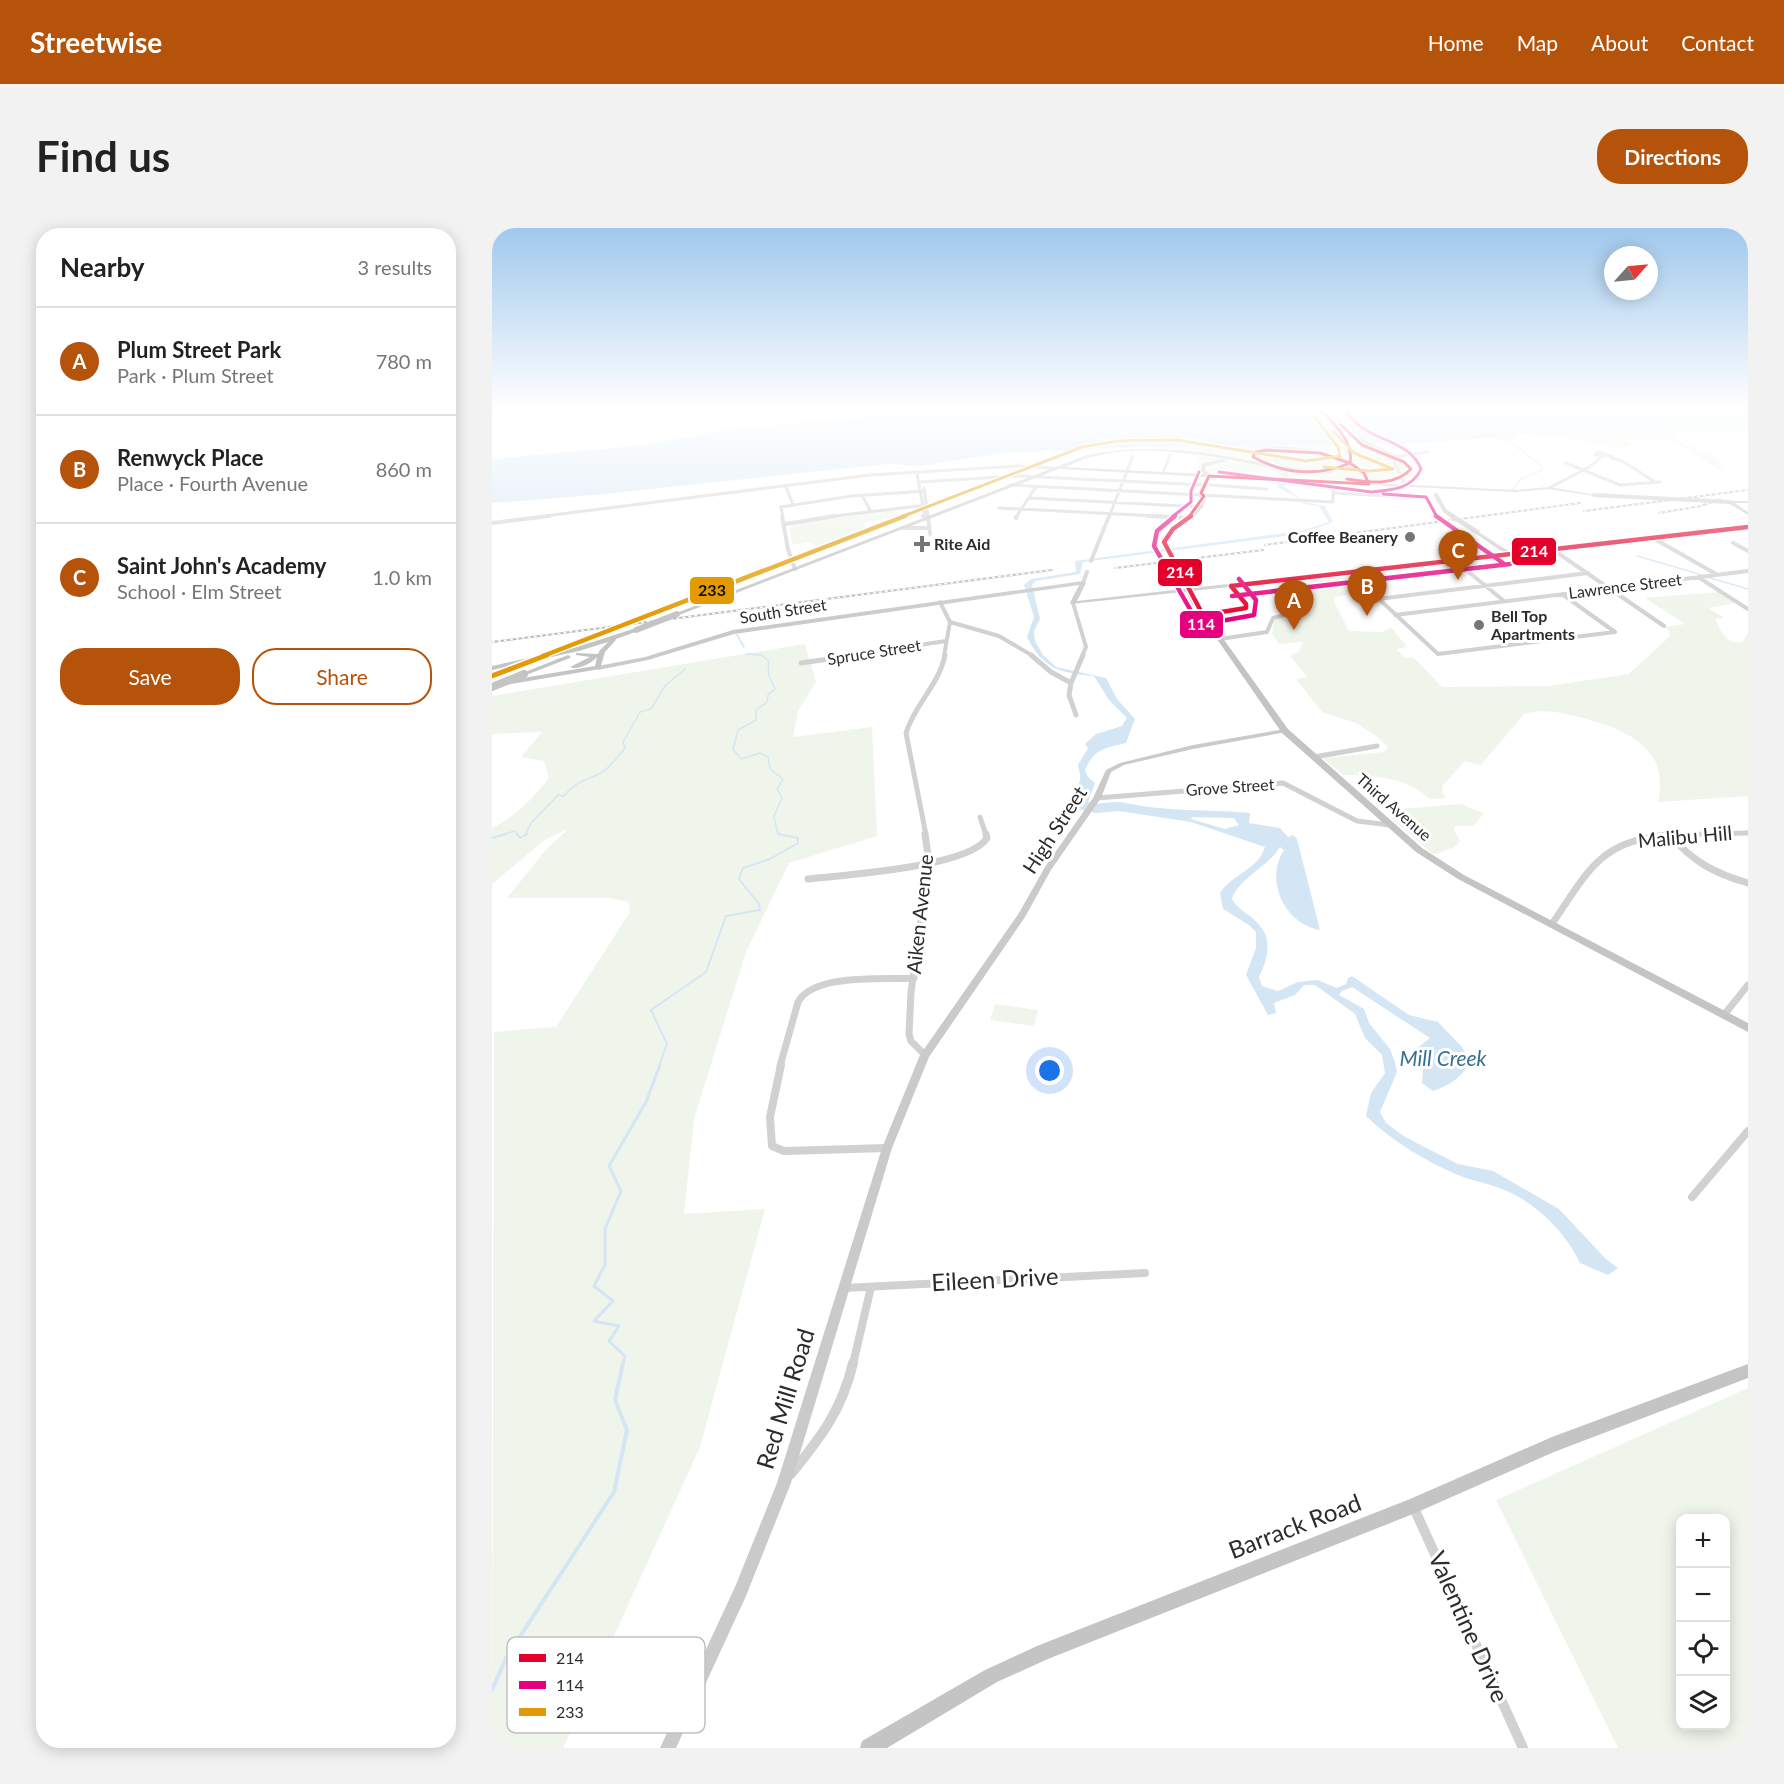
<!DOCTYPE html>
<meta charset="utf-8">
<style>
:root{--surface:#fff;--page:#f2f2f2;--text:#222;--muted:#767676;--line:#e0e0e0;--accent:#b45309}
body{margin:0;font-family:Lato,sans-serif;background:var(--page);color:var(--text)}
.controls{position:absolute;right:18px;bottom:18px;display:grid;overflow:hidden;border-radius:12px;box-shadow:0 3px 15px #0003}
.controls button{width:54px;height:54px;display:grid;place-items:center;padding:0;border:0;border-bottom:2px solid var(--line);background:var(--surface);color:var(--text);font:30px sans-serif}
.compass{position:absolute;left:1112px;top:18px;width:54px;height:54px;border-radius:50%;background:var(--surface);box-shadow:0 3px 15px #0003;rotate:63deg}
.you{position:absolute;left:558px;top:843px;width:21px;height:21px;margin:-15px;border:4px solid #fff;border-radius:50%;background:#1a73e8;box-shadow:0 0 0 9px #1a73e833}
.badge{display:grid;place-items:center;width:39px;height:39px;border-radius:50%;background:var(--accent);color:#fff;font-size:20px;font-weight:700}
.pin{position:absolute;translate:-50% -50px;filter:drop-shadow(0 2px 3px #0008)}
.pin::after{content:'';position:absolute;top:32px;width:21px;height:18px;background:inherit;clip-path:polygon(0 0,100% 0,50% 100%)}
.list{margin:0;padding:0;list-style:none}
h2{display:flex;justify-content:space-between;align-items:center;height:78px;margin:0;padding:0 24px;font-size:26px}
h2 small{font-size:20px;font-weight:400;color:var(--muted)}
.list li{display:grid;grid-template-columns:39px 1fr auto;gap:18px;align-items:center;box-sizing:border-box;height:108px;padding:0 24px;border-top:2px solid var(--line)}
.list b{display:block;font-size:22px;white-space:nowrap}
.list p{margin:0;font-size:20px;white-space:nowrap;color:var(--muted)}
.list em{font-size:20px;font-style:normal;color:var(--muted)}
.actions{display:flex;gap:12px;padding:18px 24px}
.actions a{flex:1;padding:14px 0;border:2px solid var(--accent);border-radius:24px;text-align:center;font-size:21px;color:var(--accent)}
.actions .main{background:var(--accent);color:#fff}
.icon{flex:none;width:33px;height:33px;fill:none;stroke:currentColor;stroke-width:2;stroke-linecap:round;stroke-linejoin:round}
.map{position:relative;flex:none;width:1256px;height:1520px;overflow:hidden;border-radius:24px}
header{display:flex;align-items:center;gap:36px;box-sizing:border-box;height:84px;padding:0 30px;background:var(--accent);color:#fff}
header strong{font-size:28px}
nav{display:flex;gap:33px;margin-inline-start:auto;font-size:21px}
.intro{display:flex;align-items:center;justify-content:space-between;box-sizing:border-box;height:144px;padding:0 36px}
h1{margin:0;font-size:42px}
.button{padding:15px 27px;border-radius:24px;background:var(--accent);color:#fff;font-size:21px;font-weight:700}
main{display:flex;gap:36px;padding:0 36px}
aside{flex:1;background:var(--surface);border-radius:24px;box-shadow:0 3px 15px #0003}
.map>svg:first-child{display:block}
.green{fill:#eff5ea;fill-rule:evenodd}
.water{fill:#d4e6f3;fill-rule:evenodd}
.pier{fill:#fff}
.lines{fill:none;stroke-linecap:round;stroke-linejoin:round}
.stream-far3{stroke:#d4e6f3;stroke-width:1.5}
.stream-far2{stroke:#d4e6f3;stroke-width:2}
.stream-far1{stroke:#d4e6f3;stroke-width:3}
.stream{stroke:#d4e6f3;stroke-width:4}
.street-far5{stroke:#d1d1d1;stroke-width:3}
.street-far4{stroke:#d1d1d1;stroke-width:4}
.street-far3{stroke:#d1d1d1;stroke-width:5}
.street-far2{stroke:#d1d1d1;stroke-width:7}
.street-far1{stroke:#d1d1d1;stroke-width:8}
.street{stroke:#d1d1d1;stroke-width:10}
.secondary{fill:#cacaca;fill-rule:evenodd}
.primary{fill:#c4c4c4;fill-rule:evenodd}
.rail-casing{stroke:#b8b8b8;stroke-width:2}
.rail{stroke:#fff;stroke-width:1.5;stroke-dasharray:3;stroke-linecap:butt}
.secondary-bridge-far1{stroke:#cacaca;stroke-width:4}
.secondary-bridge{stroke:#cacaca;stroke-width:5}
.primary-bridge-far2{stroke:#c4c4c4;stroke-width:4.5}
.primary-bridge-far1{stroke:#c4c4c4;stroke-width:6}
.primary-bridge{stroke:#c4c4c4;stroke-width:8}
.bus-1-far1-casing{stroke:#fff;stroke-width:5}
.bus-1-casing{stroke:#fff;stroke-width:7}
.bus-2-far1-casing{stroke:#fff;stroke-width:5}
.bus-2-casing{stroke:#fff;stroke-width:7}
.bus-3-far2-casing{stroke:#fff;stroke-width:5}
.bus-3-far1-casing{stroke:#fff;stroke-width:7}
.bus-3-casing{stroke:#fff;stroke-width:8}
.bus-1-far1{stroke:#e4002b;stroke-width:3}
.bus-1{stroke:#e4002b;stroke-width:4.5}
.bus-2-far1{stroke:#e5007d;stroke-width:3}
.bus-2{stroke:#e5007d;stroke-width:4.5}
.bus-3-far2{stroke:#e39a04;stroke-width:3}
.bus-3-far1{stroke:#e39a04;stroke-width:4.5}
.bus-3{stroke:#e39a04;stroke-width:5}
.poi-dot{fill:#767676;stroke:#fff;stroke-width:2}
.labels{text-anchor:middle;stroke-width:6;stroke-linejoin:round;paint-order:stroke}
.far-poi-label{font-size:16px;font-weight:bold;fill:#2c2c2c;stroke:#fff;text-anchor:start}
.far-street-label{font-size:16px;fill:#2c2c2c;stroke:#fff}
.street-label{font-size:20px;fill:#2c2c2c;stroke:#fff}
.water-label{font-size:21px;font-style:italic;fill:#346f95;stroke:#fff}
.near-street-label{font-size:24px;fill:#2c2c2c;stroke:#fff}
.key{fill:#fff;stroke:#c0c0c0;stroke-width:1.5}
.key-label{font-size:16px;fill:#2c2c2c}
.line-badge{stroke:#fff;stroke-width:2}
.badge-label{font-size:16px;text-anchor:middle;font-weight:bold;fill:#fff}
.pale-badge-label{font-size:16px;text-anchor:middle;font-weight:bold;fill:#111}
</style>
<header>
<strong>Streetwise</strong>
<nav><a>Home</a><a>Map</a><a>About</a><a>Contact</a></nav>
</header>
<div class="intro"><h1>Find us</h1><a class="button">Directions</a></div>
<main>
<aside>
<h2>Nearby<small>3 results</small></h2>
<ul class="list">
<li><span class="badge">A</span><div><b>Plum Street Park</b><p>Park · Plum Street</p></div><em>780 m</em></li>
<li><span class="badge">B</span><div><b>Renwyck Place</b><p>Place · Fourth Avenue</p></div><em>860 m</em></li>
<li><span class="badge">C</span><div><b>Saint John's Academy</b><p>School · Elm Street</p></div><em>1.0 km</em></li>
</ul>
<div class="actions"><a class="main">Save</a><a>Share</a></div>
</aside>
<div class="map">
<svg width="1256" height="1520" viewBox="0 0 1256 1520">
<rect width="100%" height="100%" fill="#fff"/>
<path class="green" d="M356,181H425V182L447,181V186L424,187L421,186L427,184L424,181H395L388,188L354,189Z
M1256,201V204L1223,206L1204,202L1198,205L1175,206L1187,209L1182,211C1196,219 1215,222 1228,231L1227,237L1232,244L1175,210L1135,211L1141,217C1116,224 1094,211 1070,209C1059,208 1048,213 1038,207C1092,205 1146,203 1200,202C1219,201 1237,203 1256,201Z
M874,215L915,231L925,244L917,250L919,256L786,249V243L768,242L767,248L705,245L707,229L672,223L649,216Z
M402,281L405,288L372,295L374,303L328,321L320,314L300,317L297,299L302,296Z
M858,347L875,363L843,369L842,373L857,403L891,404L899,399L915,419L904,421L913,430L921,429L950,459L1056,458L1137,446L1177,409L1178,404L1174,399L1193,396L1153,370L1227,364L1243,375L1217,380L1232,390L1223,391C1230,404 1234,417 1250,414L1256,405V568L1166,574C1178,520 1135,502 1091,490C1071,485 1052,480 1032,486L989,537L973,533L951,557L950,565L954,570L938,571C913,549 882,547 851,547L831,530L892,524L896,519L886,509L864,495L830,484L804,451L815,449L798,428L807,423L811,414L787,416L780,406L782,392L795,387L806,389L803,375L820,368L817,363L826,362L815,352Z
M313,416L324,454L306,483L301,509L380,499L385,608L297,635L254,724L202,891L192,986L273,981L208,1219L71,1520H0L2,804L64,799L138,684L137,674L118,670H15L52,624L76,601L54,611L0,656V600C25,588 40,571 57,550L52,533L29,529L50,504L0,506V468Z
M969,576L991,585C980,606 979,595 961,599L968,613L963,619L942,627L899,590L908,581Z
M503,776L546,782L542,798L498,792Z
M1256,1160V1520H1126L1004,1272ZM1234,1290V1498H1188V1290Z"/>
<path class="water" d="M394,181L420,182L424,187L438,188L726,181H1256L1254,201L1028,206L1016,213L998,210L905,216L779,217L777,219L796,244L795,253L797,256L792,258L812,274L833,278L841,294L812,305L786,309L591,334L588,346L544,353L540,357L548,391L542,403L543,413L551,427L564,439L614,450L625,471L643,491L634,515C613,520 602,521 593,542L596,549L603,555L596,574C609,578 621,572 633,575C674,584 716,581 758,585L757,595L788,600L796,609L801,607L805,611L828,702C793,696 772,653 792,622L788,619C775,640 748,649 740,671C747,683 760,687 768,698C781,713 775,733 767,749L770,758L786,763L806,754L825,752L845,760L854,756L856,750L860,748L917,787L946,794L969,818L979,834C969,849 959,857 941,863L930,855L931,842L923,822L938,810L860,759L850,763L847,767L872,781L877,795L898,821L903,834L905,844L888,884L894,895L913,909L966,936L1001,943L1067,981L1114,1031L1126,1040L1116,1047L1088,1035C1074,1004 1042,973 1010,961C996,955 980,953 966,947C933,933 900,913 874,888L879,865L893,845L890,827L873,810L863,786L823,757H812L803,767L782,775L784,785L776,787L754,747L764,720V704L757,697L731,681L728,665C740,646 766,642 773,619L699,594L627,583L604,585L586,581C578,569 585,564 588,552C589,548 587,542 586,537L596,520L593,516L604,506L630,498L635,490L617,472L602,448C568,445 551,441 535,409L542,389L532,357L539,351L584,344L583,333L809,303L837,294L827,278L811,276L806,270L786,260L785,257L791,254V244L772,221L752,218L642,219L511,225L428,238L396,236L102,267L0,275V231L153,217L232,202L286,196L378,189L388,188ZM700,589L742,590L747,597L733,601L699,591Z"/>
<path class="pier" d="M818,181H847L845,182L847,187L867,210L880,219L853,218L826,185Z"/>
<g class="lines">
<path class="stream-far3" d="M1014,211L1050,238V242L1029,251L1021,261
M1145,328L1210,347
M1215,349L1256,361
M245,407L252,419
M254,426L269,427L276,432L277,448L283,461L276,467L275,474L264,482V492L246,502L241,521L249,531L268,525L276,529L278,541L291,551L285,561L290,570L282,588L286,606L292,607
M9,607L23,603L26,607
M33,607L39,595L66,567L72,568C83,553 94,553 109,545C119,539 125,529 133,520L131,514L148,484L159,481L173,458L193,441"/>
<path class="stream-far2" d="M25,606L28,610L35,606
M0,610L14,606
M167,838L175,816L159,782L214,744L234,688L268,682L267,676L247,651L251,640L278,631L306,615V610L286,606"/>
<path class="stream-far1" d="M131,1136L133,1128L117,1113L127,1098L102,1093L121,1073L102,1058L113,1037V1001L129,963L117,938L154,874L168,837"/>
<path class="stream" d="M0,1462L14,1430L122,1264L135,1202L123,1172L131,1135"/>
<path class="street-far5" d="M1105,224L1120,228L1103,227Z
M1118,229L1132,234L1163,254
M1074,235L1128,257L1168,254
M427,244L425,246L433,289
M671,245L678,227
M426,254L528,248L712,257
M518,257L841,274V254
M718,257L775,261
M913,257L900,229L936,224
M294,259L301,277
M432,260L436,289
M1057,260L1099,238L1109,229
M843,265L934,270
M370,267L378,282
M538,270L710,279
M507,280L685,289
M45,289L378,247L526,238L561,240
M291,289L289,279L360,268L433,263
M334,289L435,277
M524,289L544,259
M617,289L641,228"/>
<path class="street-far4" d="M290,288L296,321L303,341
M431,288L435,291
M436,288L438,306
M656,288L700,290
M524,290L525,288
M0,295L57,288
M293,296L343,288
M411,300H436
M1161,310L1224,346
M1241,315L1256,323
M1060,321L1172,398
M962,332L1012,373
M599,333L617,288
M858,344L946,426L1123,404
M1206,349L1256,381
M591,355L595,344
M1070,366L1123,404
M886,371L1096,345
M448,374L458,394L452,428
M581,375L594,419L590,428
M903,387L1256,343
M458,394L507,408L541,428
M728,411L775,404L781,390L800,385
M355,428L454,413"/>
<path class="street-far3" d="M539,427L559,444L579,455L577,467L584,487
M309,435L365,427
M579,455L591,427
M822,529L885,518
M605,570L791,555L865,593L898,597
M488,589L494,607
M434,607L414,505C423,476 447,457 453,427
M1170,607L1256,605"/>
<path class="street-far2" d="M1179,608C1201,634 1224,646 1256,655
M316,651C351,647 478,639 495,610L494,606
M1060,696C1100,637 1109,611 1187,606
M1232,787L1256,757
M433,827L419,813L417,806L419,764L437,635L433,606
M288,838L306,774C322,745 391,752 422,750"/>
<path class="street-far1" d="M289,837L278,889L280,918L292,923L395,920
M1200,969L1256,903
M352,1060L653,1045
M361,1136L379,1059"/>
<path class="street" d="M299,1246C329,1209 350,1182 361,1135
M921,1278L1031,1520"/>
<path class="secondary" d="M115,181H144L0,187V185Z
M877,255L1024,262L1057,259L1104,267L1102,268L1057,261L1024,264L876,257Z
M1236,273H1256V275H1243L1256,284V287L1236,275Z
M1256,298V300L742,358L757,376L756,381L711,389L708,387L709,386L751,379V376L737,359L579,376L578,375L587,357L242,406L156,432L106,442L103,440L106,438L153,429L241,402L591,353L594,355L585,373L1012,325L983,305V304L985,303L1018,324Z
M793,501L796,503L795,504L701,521L632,537L619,544L609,570L559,642L533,689L437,829L400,920L299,1255L254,1368L184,1520H168L243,1359L285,1255L390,920L428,827L527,685L553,639L601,570L614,542L628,535L701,517Z"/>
<path class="primary" d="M819,181C833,181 848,200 854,211H850L831,188Z
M840,181H844L851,198L847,197Z
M786,218C818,220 862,225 879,256L877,257L719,249L712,265L715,268C707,291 697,289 682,303C678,306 676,311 672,314L669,312C682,291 701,294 709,268L706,265L714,249L567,241L187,387L182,386L595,227C653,215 709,223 766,234L759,226L769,221ZM786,221C813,222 859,227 874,254L718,246L713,242L714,238L734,233L732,231L710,236L709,242L712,246L573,239C581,236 590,231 599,229C648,216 702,225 751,234C773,238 819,250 838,243L803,240L771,235L764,227L772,223Z
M701,374H705L796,501L930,620L972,647L1256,795V804L966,651L924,624L790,505L700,375Z
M144,400L147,402L146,403L124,411L123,413L113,424L108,441L13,457L9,455L13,453L103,438L105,429C100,435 85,443 78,439L98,429L84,427V425L106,426L108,422L116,414L87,423L0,442V438L85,419Z
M76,427L79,429L78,430L34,447L28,446Z
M1256,1136V1150L1062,1224L921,1286L556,1431L505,1454L395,1520H368L370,1513L493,1442L545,1418L918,1271L1060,1209Z"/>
<defs>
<path id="rail" d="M1092,283L1256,262
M1167,285L1209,278L1228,271
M773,317L1088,275
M623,340L771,322
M0,414L560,342"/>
</defs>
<use href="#rail" class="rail-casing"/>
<use href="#rail" class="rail"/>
<path class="secondary-bridge-far1" d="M944,267L953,283L962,289
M1102,267L1238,274"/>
<path class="secondary-bridge" d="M960,288L985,304"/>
<path class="primary-bridge-far2" d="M836,243L853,239L860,234L852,210
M854,251C875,253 902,259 919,242L909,232L859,208"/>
<path class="primary-bridge-far1" d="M672,312L703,375
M144,402L185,386"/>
<path class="primary-bridge" d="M0,459L32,446"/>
<defs>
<path id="bus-1-far1" d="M829,181C842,197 862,213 858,235
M848,196L870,217L912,234L919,241C902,259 877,254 855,251
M775,222L828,225L858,235C826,249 792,246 761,229L763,224Z
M717,248L877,256L872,245L858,235
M697,289L712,268L709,265L717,248"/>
<path id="bus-1" d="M699,288L681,301L672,314L711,387L754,380V376L739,358
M739,358L1256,299"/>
<path id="bus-2-far1" d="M727,244L879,264C900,262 920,261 929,241C916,208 871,215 853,181
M891,266L934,269L945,289
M680,289L699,274V263L707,244"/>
<path id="bus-2" d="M683,288L665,303L662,318L707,397L762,387L764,372L747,351
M944,288L1011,335
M740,368L1018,336"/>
<path id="bus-3-far2" d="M832,239L877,243L901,241L862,225L841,203
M409,289L590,219L626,213L685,212L814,233L848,228L846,219L821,187"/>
<path id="bus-3-far1" d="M51,428L413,288"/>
<path id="bus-3" d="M0,448L55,427"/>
</defs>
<use href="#bus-1-far1" class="bus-1-far1-casing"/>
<use href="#bus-1" class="bus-1-casing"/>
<use href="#bus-2-far1" class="bus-2-far1-casing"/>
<use href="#bus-2" class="bus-2-casing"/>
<use href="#bus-3-far2" class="bus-3-far2-casing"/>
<use href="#bus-3-far1" class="bus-3-far1-casing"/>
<use href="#bus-3" class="bus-3-casing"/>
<use href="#bus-1-far1" class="bus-1-far1"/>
<use href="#bus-1" class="bus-1"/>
<use href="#bus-2-far1" class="bus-2-far1"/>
<use href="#bus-2" class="bus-2"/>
<use href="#bus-3-far2" class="bus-3-far2"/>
<use href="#bus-3-far1" class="bus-3-far1"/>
<use href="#bus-3" class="bus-3"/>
</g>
<linearGradient id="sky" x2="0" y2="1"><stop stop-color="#a0c8ec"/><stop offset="0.46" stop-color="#fff"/><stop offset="1" stop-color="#fff" stop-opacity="0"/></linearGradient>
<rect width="1256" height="394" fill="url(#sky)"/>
<g class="poi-dot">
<circle cx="918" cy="309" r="6"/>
<path d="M427 307h6v6h6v6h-6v6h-6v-6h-6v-6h6z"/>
<circle cx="987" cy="397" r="6"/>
</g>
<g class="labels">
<g class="far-poi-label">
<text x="906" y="315" text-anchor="end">Coffee Beanery</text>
<text x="442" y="322">Rite Aid</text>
<text x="999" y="394">Bell Top<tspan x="999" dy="18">Apartments</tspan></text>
</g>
<g class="far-street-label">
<text transform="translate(1133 358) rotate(-7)" y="6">Lawrence Street</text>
<text transform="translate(291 383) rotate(-9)" y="6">South Street</text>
<text transform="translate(382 424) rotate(-9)" y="6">Spruce Street</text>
<text transform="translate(738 559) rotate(-4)" y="6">Grove Street</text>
<text transform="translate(902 579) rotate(41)" y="6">Third Avenue</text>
</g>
<g class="street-label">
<text transform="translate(563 602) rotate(-57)" y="7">High Street</text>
<text transform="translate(1193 609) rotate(-5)" y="7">Malibu Hill</text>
<text transform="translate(428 686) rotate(-84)" y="7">Aiken Avenue</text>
</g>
<g class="water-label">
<text x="951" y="838">Mill Creek</text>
</g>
<g class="near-street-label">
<text transform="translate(503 1052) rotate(-3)" y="8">Eileen Drive</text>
<text transform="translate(294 1171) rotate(-73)" y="8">Red Mill Road</text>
<text transform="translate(803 1299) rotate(-21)" y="8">Barrack Road</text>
<text transform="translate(976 1399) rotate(66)" y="8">Valentine Drive</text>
</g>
</g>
<rect x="15" y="1409" width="198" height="96" rx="9" class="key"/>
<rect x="27" y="1426" width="27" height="8" fill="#e4002b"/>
<rect x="27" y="1453" width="27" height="8" fill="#e5007d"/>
<rect x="27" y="1480" width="27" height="8" fill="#e39a04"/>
<g class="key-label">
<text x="64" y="1436">214</text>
<text x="64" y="1463">114</text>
<text x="64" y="1490">233</text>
</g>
<g class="line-badge">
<rect x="1019" y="309" width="46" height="29" rx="6" fill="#e4002b"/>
<rect x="665" y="330" width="46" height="29" rx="6" fill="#e4002b"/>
<rect x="197" y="348" width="46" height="29" rx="6" fill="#e39a04"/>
<rect x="687" y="382" width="45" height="29" rx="6" fill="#e5007d"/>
</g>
<g class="badge-label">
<text x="1042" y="329">214</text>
<text x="688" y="350">214</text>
<text x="709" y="402">114</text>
</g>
<g class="pale-badge-label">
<text x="220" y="368">233</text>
</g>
</svg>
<div class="controls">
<button>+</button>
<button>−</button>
<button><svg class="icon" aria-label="locate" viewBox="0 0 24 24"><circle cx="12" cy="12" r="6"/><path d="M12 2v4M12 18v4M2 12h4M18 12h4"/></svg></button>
<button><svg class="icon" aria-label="layers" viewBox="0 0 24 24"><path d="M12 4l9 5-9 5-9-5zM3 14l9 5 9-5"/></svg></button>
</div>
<svg class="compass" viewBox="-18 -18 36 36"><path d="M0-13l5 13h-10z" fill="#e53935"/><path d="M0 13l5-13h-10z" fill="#767676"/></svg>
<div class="you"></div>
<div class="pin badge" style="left:802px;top:402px">A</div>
<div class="pin badge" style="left:875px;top:388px">B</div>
<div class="pin badge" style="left:966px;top:352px">C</div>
</div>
</main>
